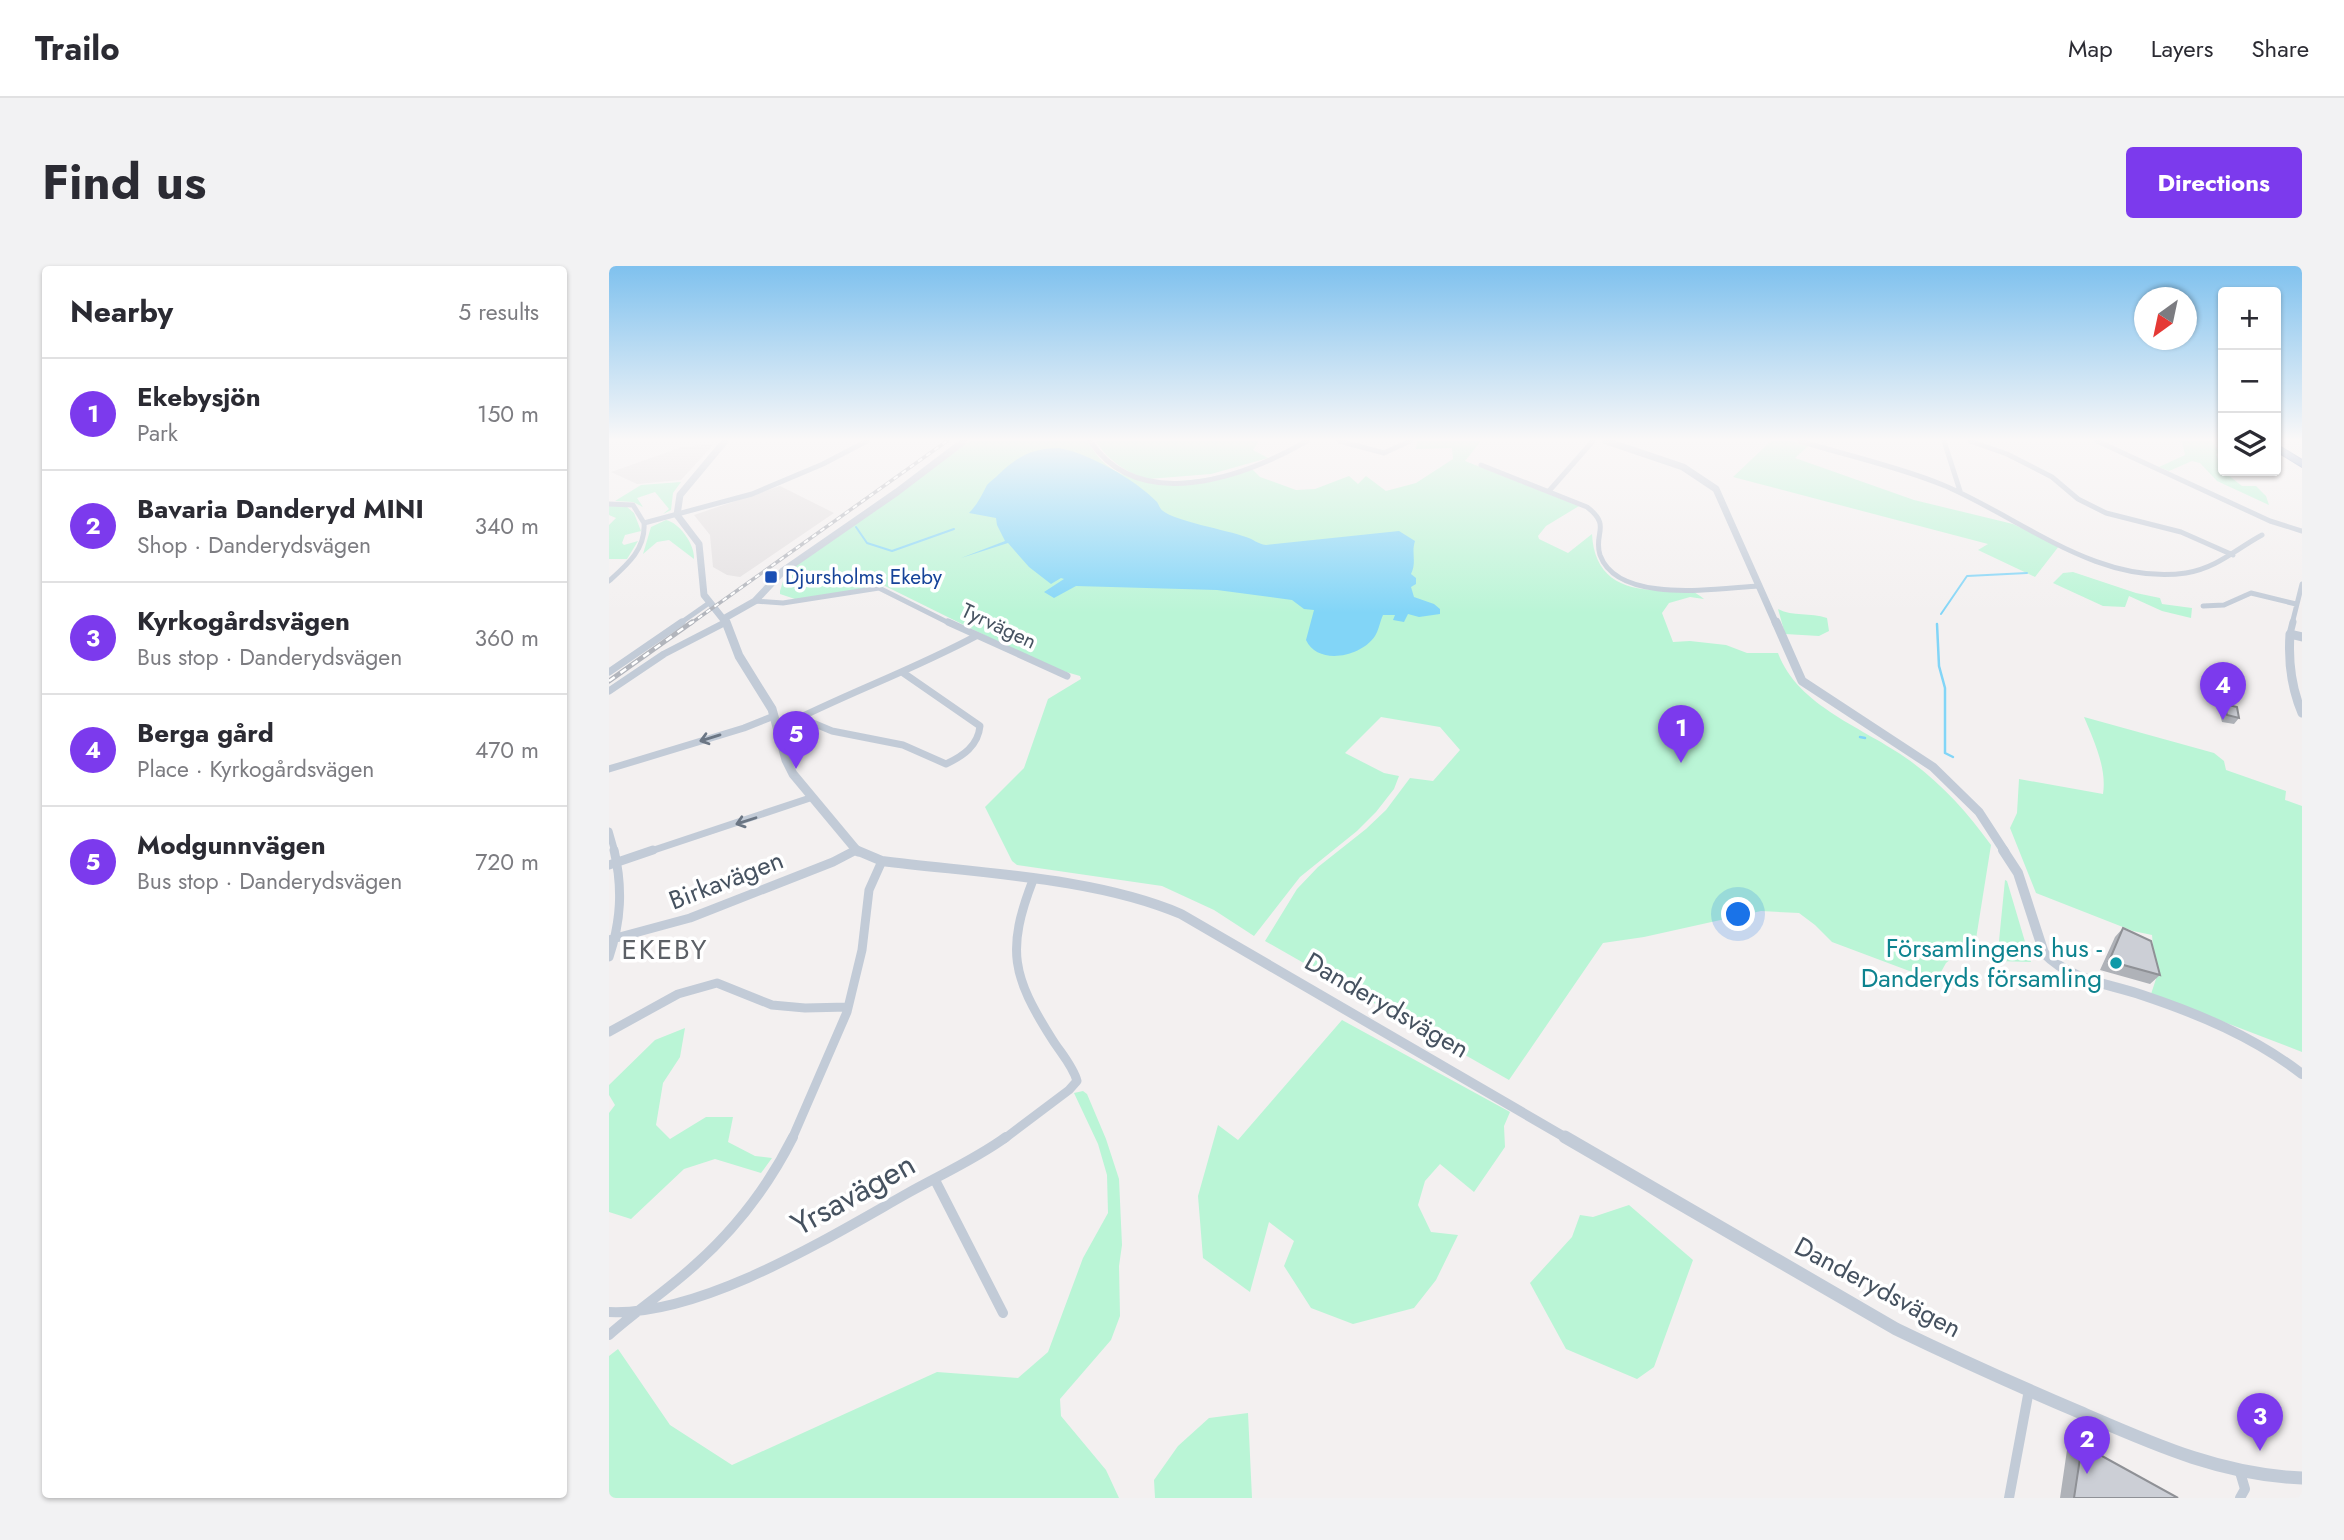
<!DOCTYPE html>
<meta charset="utf-8">
<style>
:root{--surface:#fff;--page:#f2f2f3;--text:#2b2b33;--muted:#7c7c81;--line:#e1e1e2;--accent:#7c3aed}
body{margin:0;font-family:Jost,sans-serif;background:var(--page);color:var(--text)}
.controls{position:absolute;right:21px;top:21px;display:grid;overflow:hidden;border-radius:7px;box-shadow:0 2px 5px #0004}
.controls button{width:63px;height:63px;display:grid;place-items:center;padding:0;border:0;border-bottom:2px solid var(--line);background:var(--surface);color:var(--text);font:35px sans-serif}
.compass{position:absolute;left:1525px;top:21px;width:63px;height:63px;border-radius:50%;background:var(--surface);box-shadow:0 2px 5px #0004;rotate:213deg}
.you{position:absolute;left:1130px;top:649px;width:24px;height:24px;margin:-18px;border:5px solid #fff;border-radius:50%;background:#1a73e8;box-shadow:0 0 0 10px #1a73e833}
.badge{display:grid;place-items:center;width:46px;height:46px;border-radius:50%;background:var(--accent);color:#fff;font-size:23px;font-weight:700}
.pin{position:absolute;translate:-50% -58px;filter:drop-shadow(0 2px 4px #0008)}
.pin::after{content:'';position:absolute;top:37px;width:24px;height:21px;background:inherit;clip-path:polygon(0 0,100% 0,50% 100%)}
.list{margin:0;padding:0;list-style:none}
h2{display:flex;justify-content:space-between;align-items:center;height:91px;margin:0;padding:0 28px;font-size:30px}
h2 small{font-size:23px;font-weight:400;color:var(--muted)}
.list li{display:grid;grid-template-columns:46px 1fr auto;gap:21px;align-items:center;box-sizing:border-box;height:112px;padding:0 28px;border-top:2px solid var(--line)}
.list b{display:block;font-size:26px;white-space:nowrap}
.list p{margin:0;font-size:23px;white-space:nowrap;color:var(--muted)}
.list em{font-size:23px;font-style:normal;color:var(--muted)}
.icon{flex:none;width:38px;height:38px;fill:none;stroke:currentColor;stroke-width:2;stroke-linecap:round;stroke-linejoin:round}
.map{position:relative;flex:none;width:1693px;height:1232px;overflow:hidden;border-radius:7px}
header{display:flex;align-items:center;gap:42px;box-sizing:border-box;height:98px;padding:0 35px;background:var(--surface);border-bottom:2px solid var(--line)}
header strong{font-size:33px}
nav{display:flex;gap:38px;margin-inline-start:auto;font-size:24px}
.intro{display:flex;align-items:center;justify-content:space-between;box-sizing:border-box;height:168px;padding:0 42px}
h1{margin:0;font-size:49px}
.button{padding:18px 32px;border-radius:7px;background:var(--accent);color:#fff;font-size:24px;font-weight:700}
main{display:flex;gap:42px;padding:0 42px}
aside{flex:1;background:var(--surface);border-radius:7px;box-shadow:0 2px 5px #0004}
.map>svg:first-child{display:block}
.education{fill:#e4e1e2}
.green{fill:#baf5d6}
.water{fill:#82d5f7}
.lines{fill:none;stroke-linecap:round;stroke-linejoin:round}
.stream-far1{stroke:#82d5f7;stroke-width:2}
.stream{stroke:#82d5f7;stroke-width:2.5}
.motorway-casing{stroke:#6e88b1;stroke-width:2}
.minor-far3{stroke:#c2cbd7;stroke-width:5}
.minor-far2{stroke:#c2cbd7;stroke-width:7}
.minor-far1{stroke:#c2cbd7;stroke-width:9}
.minor{stroke:#c2cbd7;stroke-width:10}
.tertiary-far3{stroke:#c2cbd7;stroke-width:7}
.tertiary-far2{stroke:#c2cbd7;stroke-width:9}
.tertiary-far1{stroke:#c2cbd7;stroke-width:10}
.tertiary{stroke:#c2cbd7;stroke-width:13}
.motorway{fill:#829dc5;fill-rule:evenodd}
.rail-far1-casing{stroke:#b2b5bc;stroke-width:3.5}
.rail-casing{stroke:#b2b5bc;stroke-width:5}
.rail-far1{stroke:#fff;stroke-width:2;stroke-dasharray:5;stroke-linecap:butt}
.rail{stroke:#fff;stroke-width:2.5;stroke-dasharray:7;stroke-linecap:butt}
.wall{fill:#afb2b8}
.building{fill:#cccfd6;stroke:#8f9196;stroke-width:2}
.oneway{stroke:#6b7684}
.transit-dot{fill:#1a4fb4;stroke:#fff;stroke-width:2.5}
.culture-dot{fill:#0f9aa8;stroke:#fff;stroke-width:2.5}
.labels{text-anchor:middle;stroke-width:7;stroke-linejoin:round;paint-order:stroke}
.far-transit-label{font-size:21px;fill:#164399;stroke:#fff;text-anchor:start}
.far-street-label{font-size:21px;fill:#465260;stroke:#fff}
.street-label{font-size:26px;fill:#465260;stroke:#fff}
.culture-label{font-size:26px;fill:#0d838f;stroke:#fff;text-anchor:end}
.neighbourhood-label{font-size:28px;letter-spacing:2px;fill:#5c6066;stroke:#fff}
.near-street-label{font-size:32px;fill:#465260;stroke:#fff}
</style>
<header>
<strong>Trailo</strong>
<nav><a>Map</a><a>Layers</a><a>Share</a></nav>
</header>
<div class="intro"><h1>Find us</h1><a class="button">Directions</a></div>
<main>
<aside>
<h2>Nearby<small>5 results</small></h2>
<ul class="list">
<li><span class="badge">1</span><div><b>Ekebysjön</b><p>Park</p></div><em>150 m</em></li>
<li><span class="badge">2</span><div><b>Bavaria Danderyd MINI</b><p>Shop · Danderydsvägen</p></div><em>340 m</em></li>
<li><span class="badge">3</span><div><b>Kyrkogårdsvägen</b><p>Bus stop · Danderydsvägen</p></div><em>360 m</em></li>
<li><span class="badge">4</span><div><b>Berga gård</b><p>Place · Kyrkogårdsvägen</p></div><em>470 m</em></li>
<li><span class="badge">5</span><div><b>Modgunnvägen</b><p>Bus stop · Danderydsvägen</p></div><em>720 m</em></li>
</ul>
</aside>
<div class="map">
<svg width="1693" height="1232" viewBox="0 0 1693 1232">
<rect width="100%" height="100%" fill="#f3f0f0"/>
<path class="education" d="M105,178L72,214L28,218L2,206L73,181Z
M171,220L225,247L131,311L118,309L104,301L101,269L85,249Z"/>
<path class="green" d="M361,175H479C508,236 592,213 643,203L651,211L687,224L706,223L740,210L749,218L757,210L777,225L807,217L844,193L843,182L807,183L808,175H872L856,195L970,240L937,260L929,270L930,273L959,287L983,268C985,309 1011,324 1049,324C1058,323 1072,321 1081,324C1086,326 1091,330 1095,333L1081,331L1060,337L1053,347L1064,376L1081,375L1117,379L1138,387H1169C1189,441 1256,462 1300,494C1333,518 1358,546 1382,579L1367,673L1337,697L1327,715L1223,676L1206,659L1190,647L1152,645L1035,671L994,677L900,814L656,675L688,623L709,601L757,563L777,544L801,512L824,515L851,484L831,461L772,451L736,487L775,507L790,510L785,523L767,546L748,565L691,611L645,670L605,644L553,620L408,599L403,595L376,541L415,502L439,433L472,413L471,410L440,401L276,320L189,334L171,328V325L177,306Z
M487,175H650L644,184L659,192L602,208L539,213C519,208 497,193 487,175Z
M1162,175H1184L1199,180L1186,192L1305,234L1404,258L1450,280L1426,311L1369,284L1379,278L1124,211Z
M1568,175H1602L1611,186L1607,188L1614,205L1633,220H1647L1657,230L1660,239L1608,215L1591,197L1583,195L1560,205L1550,201L1576,189L1573,176Z
M72,216L64,227L62,244L54,248L60,243L46,226L28,232L34,241L24,236L6,235L32,219Z
M0,240H17L25,247L32,265L16,269L13,277L15,279L29,275L18,293H0V259L7,252L0,249Z
M57,254C71,257 86,279 85,293L60,274L48,276L34,288L42,261Z
M1464,306L1527,327L1551,332L1553,338L1583,342L1582,352L1553,345L1520,330L1516,341L1494,340L1444,317L1454,307Z
M1169,343C1184,351 1201,346 1218,352L1220,365L1210,370L1176,368Z
M1475,451L1605,487L1615,495L1617,504L1677,525L1676,534L1693,540V786L1542,728L1547,713L1543,669L1524,665L1427,627L1401,562L1408,547L1410,513L1494,528C1498,502 1485,475 1475,451Z
M1396,614L1398,615L1422,696L1388,695Z
M733,754L901,846L895,860L896,881L865,926L831,898L816,915L809,939L822,966L849,969L827,1014L805,1042L744,1058L702,1042L675,1000L685,975L660,956L641,1026L594,992L589,930L609,859L629,874Z
M76,762L71,791L54,817L47,859L61,873L97,851H124L119,876L146,890L163,892L152,907L106,893L75,903L22,953L0,946V847L6,839L0,829V819L46,774Z
M474,825L478,828L497,873L510,913L513,979L510,1000L511,1050L502,1074L451,1133L452,1150L497,1204L510,1232H0V1090L9,1083L61,1159L123,1199L328,1106L409,1112L439,1086L474,992L499,947L498,909L489,878L465,827Z
M1020,939L1084,994L1045,1101L1028,1113L957,1083L921,1017L963,971L971,949L984,951Z
M639,1147L643,1232H546L545,1214L569,1180L600,1152Z"/>
<path class="water" d="M450,182C478,187 526,213 548,236C550,239 551,243 554,245C566,255 618,264 637,271C645,273 648,278 657,279L790,265L806,275C802,287 808,296 802,308L807,312V318L802,321L805,331L825,338L831,343V348L810,351L799,348L795,356L784,354L786,349H774C771,355 770,364 766,370C752,391 709,400 697,374L705,344L695,343L683,334L608,324L467,320L445,332L435,326L455,313L452,312L442,318L420,301L399,277L352,292L396,275L388,259L387,252L360,247C368,239 373,229 378,219C381,215 387,212 390,208C409,190 424,182 450,182Z"/>
<g class="lines">
<path class="stream-far1" d="M247,261L258,277L283,285L345,263
M1332,348L1358,310L1418,307"/>
<path class="stream" d="M1328,358L1330,400L1336,422V487L1344,491
M1251,471L1256,472"/>
<defs>
<path id="motorway" d="M1667,178L1693,194V201L1667,185Z"/>
</defs>
<use href="#motorway" class="motorway-casing"/>
<path class="minor-far3" d="M481,175C531,249 635,211 698,175
M730,175L775,187L801,175
M1191,175C1239,190 1288,200 1334,219C1411,251 1488,320 1577,307C1608,302 1627,283 1653,269
M1335,175L1351,225
M1361,175L1398,188L1443,211L1469,233L1497,247L1572,266L1624,289
M1488,175L1661,255L1693,265
M872,199L978,241C1003,260 984,267 991,289C1009,339 1109,322 1150,320
M940,225L984,175
M0,238L24,239L35,257L143,228L214,198L258,175
M0,315C18,299 37,283 35,257
M146,335L174,337L270,322L342,358
M1594,340L1615,339L1642,327L1687,338
M70,358L100,337
M114,358L117,356
M1683,358L1693,318"/>
<path class="minor-far2" d="M339,356L458,410
M1681,368L1684,356
M0,406L73,356
M0,425L55,388L117,356
M192,452L223,465L294,479L337,498C354,490 369,480 371,460L293,406
M168,463C233,429 302,405 367,370
M0,503L135,462L165,450
M0,565L6,586
M39,586L201,532
M243,586L247,584"/>
<path class="minor-far1" d="M0,599L44,584
M0,674L81,652L224,596L247,584
M0,691C12,655 14,622 5,584
M0,766L69,728L108,717L163,739L196,742L239,741
M183,873L238,746L253,684L260,624L273,595
M395,873L460,824L468,815C464,800 451,786 443,773C403,710 397,684 424,614"/>
<path class="minor" d="M326,914L394,1047
M0,1046C93,1050 219,972 299,927C331,909 367,893 397,871
M0,1069C28,1044 60,1023 87,998C127,962 160,919 184,871
M1631,1206L1636,1223L1631,1232
M1400,1232L1420,1124"/>
<path class="tertiary-far3" d="M116,175L71,229L68,249L90,278L95,329L118,358
M997,175L1074,201L1107,223L1167,358
M116,352L146,335L174,305L288,226L355,175"/>
<path class="tertiary-far2" d="M117,356L130,390L163,443L177,494L184,508L249,586
M1167,356L1193,415L1324,501L1370,546L1396,586
M1693,371L1681,368C1679,396 1682,421 1693,447"/>
<path class="tertiary-far1" d="M247,584L273,595C367,607 486,611 572,648L959,873
M1394,584L1409,607L1435,687C1462,715 1498,717 1533,729C1590,748 1645,771 1693,808"/>
<path class="tertiary" d="M956,871L1287,1063C1347,1092 1407,1119 1468,1145C1542,1177 1611,1209 1693,1212"/>
<use href="#motorway" class="motorway"/>
<defs>
<path id="rail-far1" d="M81,358L338,175"/>
<path id="rail" d="M0,415L83,356"/>
</defs>
<use href="#rail-far1" class="rail-far1-casing"/>
<use href="#rail" class="rail-casing"/>
<use href="#rail-far1" class="rail-far1"/>
<use href="#rail" class="rail"/>
</g>
<path class="wall" d="M1615,438L1630,452L1625,458L1613,456L1610,445Z
M1514,662L1551,709L1541,718L1491,704L1506,671Z
M1473,1179L1569,1232H1451L1458,1184Z"/>
<path class="building" d="M1615,438L1628,441L1630,452L1618,449Z
M1514,662L1542,675L1551,709L1500,695Z
M1473,1179L1569,1232H1465Z"/>
<defs><path id="oneway-shaft" d="M-6 0H5M1.5-3L5.5 0L1.5 3" fill="none" stroke-width="1.6" stroke-linecap="round" stroke-linejoin="round" transform="scale(1.75)"/></defs>
<g class="oneway">
<use href="#oneway-shaft" transform="translate(101 472) rotate(163)"/>
<use href="#oneway-shaft" transform="translate(137 555) rotate(162)"/>
</g>
<linearGradient id="sky" x2="0" y2="1"><stop stop-color="#7fc1ee"/><stop offset="0.5" stop-color="#faf8f8"/><stop offset="1" stop-color="#faf8f8" stop-opacity="0"/></linearGradient>
<rect width="1693" height="347" fill="url(#sky)"/>
<rect class="transit-dot" x="155" y="304" width="14" height="14" rx="3.5"/>
<circle class="culture-dot" cx="1507" cy="697" r="7"/>
<g class="labels">
<g class="far-transit-label">
<text x="176" y="318">Djursholms Ekeby</text>
</g>
<g class="far-street-label">
<text transform="translate(390 360) rotate(25)" y="7">Tyrvägen</text>
</g>
<g class="street-label">
<text transform="translate(117 614) rotate(-21)" y="9">Birkavägen</text>
<text transform="translate(778 739) rotate(30)" y="9">Danderydsvägen</text>
<text transform="translate(1269 1021) rotate(28)" y="9">Danderydsvägen</text>
</g>
<g class="culture-label">
<text x="1493" y="691">Församlingens hus -<tspan x="1493" dy="30">Danderyds församling</tspan></text>
</g>
<g class="neighbourhood-label">
<text x="56" y="693">EKEBY</text>
</g>
<g class="near-street-label">
<text transform="translate(244 928) rotate(-29)" y="11">Yrsavägen</text>
</g>
</g>
</svg>
<div class="controls">
<button>+</button>
<button>−</button>
<button><svg class="icon" aria-label="layers" viewBox="0 0 24 24"><path d="M12 4l9 5-9 5-9-5zM3 14l9 5 9-5"/></svg></button>
</div>
<svg class="compass" viewBox="-18 -18 36 36"><path d="M0-13l5 13h-10z" fill="#e53935"/><path d="M0 13l5-13h-10z" fill="#7c7c81"/></svg>
<div class="you"></div>
<div class="pin badge" style="left:1072px;top:497px">1</div>
<div class="pin badge" style="left:1478px;top:1208px">2</div>
<div class="pin badge" style="left:1651px;top:1185px">3</div>
<div class="pin badge" style="left:1614px;top:454px">4</div>
<div class="pin badge" style="left:187px;top:503px">5</div>
</div>
</main>
